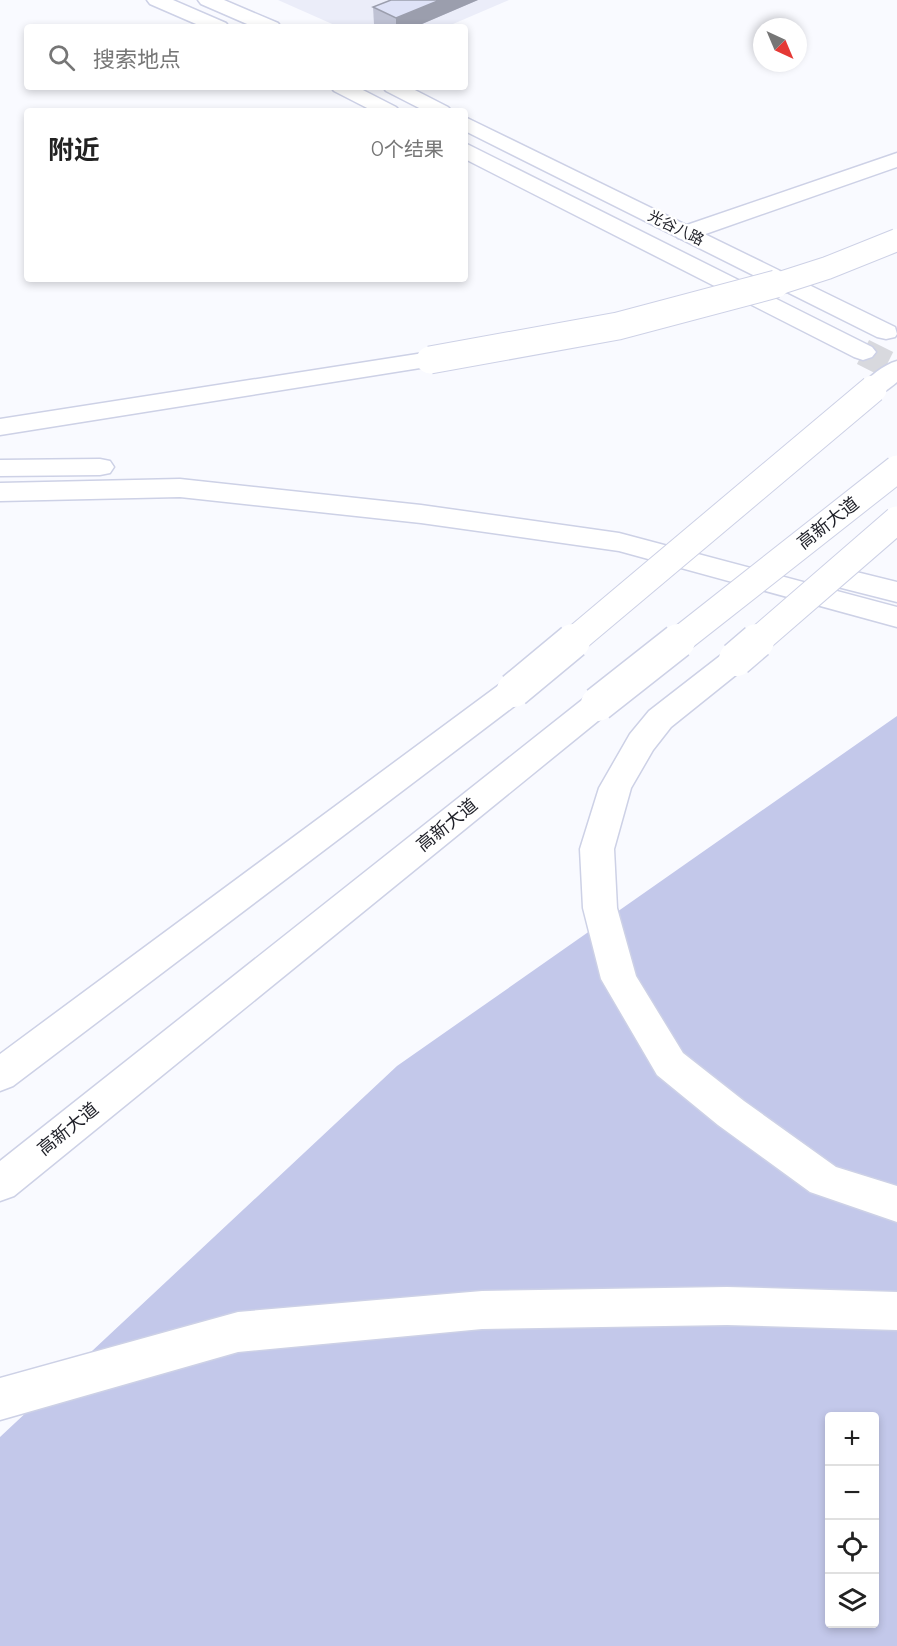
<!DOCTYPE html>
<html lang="zh">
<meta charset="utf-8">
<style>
:root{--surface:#fff;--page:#f2f2f2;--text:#222;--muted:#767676;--line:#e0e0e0}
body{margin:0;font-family:Montserrat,"Noto Sans SC",sans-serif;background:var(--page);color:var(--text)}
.controls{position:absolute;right:18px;bottom:18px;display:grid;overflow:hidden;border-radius:6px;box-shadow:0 3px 9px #0003}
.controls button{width:54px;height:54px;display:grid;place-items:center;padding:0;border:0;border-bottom:2px solid var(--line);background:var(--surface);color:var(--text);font:30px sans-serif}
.compass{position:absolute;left:753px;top:18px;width:54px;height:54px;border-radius:50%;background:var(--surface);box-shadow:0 3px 9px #0003;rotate:136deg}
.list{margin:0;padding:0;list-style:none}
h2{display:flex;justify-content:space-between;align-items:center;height:78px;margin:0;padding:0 24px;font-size:26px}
h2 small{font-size:20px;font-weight:400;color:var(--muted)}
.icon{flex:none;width:33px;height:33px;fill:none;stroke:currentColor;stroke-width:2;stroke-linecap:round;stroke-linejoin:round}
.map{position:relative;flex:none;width:897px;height:1646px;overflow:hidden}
.search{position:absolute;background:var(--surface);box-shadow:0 3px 9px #0003;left:24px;top:24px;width:444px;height:66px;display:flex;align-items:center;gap:15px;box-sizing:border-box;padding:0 21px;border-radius:6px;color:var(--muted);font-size:22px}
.panel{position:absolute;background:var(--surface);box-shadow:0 3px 9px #0003;left:24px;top:108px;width:444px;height:174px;border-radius:6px}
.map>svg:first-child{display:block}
.built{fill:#ebedf9}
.green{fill:#c3c8ea;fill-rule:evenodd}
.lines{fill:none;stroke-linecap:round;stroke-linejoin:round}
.secondary-tunnel{stroke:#d8d9de;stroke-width:27;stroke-dasharray:27 14;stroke-linecap:butt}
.secondary-casing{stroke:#cdd1e6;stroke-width:3}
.primary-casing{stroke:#cdd1e6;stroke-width:3}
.highway-casing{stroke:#cdd1e6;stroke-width:3}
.secondary{fill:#fff;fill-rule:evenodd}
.primary{fill:#fff;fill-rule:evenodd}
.highway{fill:#fff;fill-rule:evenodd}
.highway-bridge-far2-casing{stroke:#cdd1e6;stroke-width:24;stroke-linecap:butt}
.highway-bridge-far1-casing{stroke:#cdd1e6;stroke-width:29;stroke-linecap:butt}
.highway-bridge-casing{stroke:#cdd1e6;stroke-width:37;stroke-linecap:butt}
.highway-bridge-far2{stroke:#fff;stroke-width:22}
.highway-bridge-far1{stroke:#fff;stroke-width:27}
.highway-bridge{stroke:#fff;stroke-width:34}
.wall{fill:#bfc2d4}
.shaded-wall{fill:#9b9ead}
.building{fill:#dee2f7;stroke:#9b9ead;stroke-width:1.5}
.labels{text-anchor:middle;stroke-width:4.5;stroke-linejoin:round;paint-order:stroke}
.far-street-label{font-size:15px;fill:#1d1e26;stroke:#fff}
.street-label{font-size:18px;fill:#1d1e26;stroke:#fff}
</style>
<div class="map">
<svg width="897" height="1646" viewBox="0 0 897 1646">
<rect width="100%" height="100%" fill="#f9faff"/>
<path class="built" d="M278,0H509L446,27H339Z"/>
<path class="green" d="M897,716V1646H0V1437L397,1066ZM830,1416H874V1624H830Z"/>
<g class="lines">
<path class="secondary-tunnel" d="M863,352L897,369"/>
<defs>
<path id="secondary" d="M147,0H173L226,23L229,27H203L150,4Z
M198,0H224L278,23L281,27H254L201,4Z
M331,87H357L396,107L400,111H373L334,91Z
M383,87H409L448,107L452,111H425L386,91Z
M465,117L895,327L897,334L895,337L886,339L877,337L465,131Z
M465,143L872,347L876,352L872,357L863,360L854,357L465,159Z"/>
<path id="primary" d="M897,153V167L694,238L686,240L678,238L674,233L678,228Z"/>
<path id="highway" d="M430,352L439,355L443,360L439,365L0,435V419Z
M897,361V382C886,391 879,398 864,394L860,389C868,377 883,365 897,361Z
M100,459L110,461L114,467L110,473L100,475L0,476V460Z
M180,479L421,505L619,533L897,607V627L619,551L421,523L180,497L0,501V483Z
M832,566L897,582V602L822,583L818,576L822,569Z
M736,649L747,652L751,659L747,666L671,727L653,750L631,788L614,849L617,908L636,976L683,1053L744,1101L836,1167L897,1186V1222L810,1192L718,1125L657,1075L601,979L583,908L580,849L599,788L630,734L649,711L725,652Z
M514,679L525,682L529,690L525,698L13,1086L0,1091V1054L503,682Z
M598,693L609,696L613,704L609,712L14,1196L0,1201V1161L587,696Z
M727,1287L897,1292V1330L727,1325L482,1329L238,1352L0,1420V1378L238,1312L482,1291Z"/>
</defs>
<use href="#secondary" class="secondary-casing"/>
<use href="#primary" class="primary-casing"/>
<use href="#highway" class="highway-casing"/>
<use href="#secondary" class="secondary"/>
<use href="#primary" class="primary"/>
<use href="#highway" class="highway"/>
<defs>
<path id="highway-bridge-far2" d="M771,286L827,268L897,240"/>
<path id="highway-bridge-far1" d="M430,360L618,326L776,284
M571,643L873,389
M676,643L897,469
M755,643L897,520"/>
<path id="highway-bridge" d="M736,659L757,641
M514,690L573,641
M598,704L678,641"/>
</defs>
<use href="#highway-bridge-far2" class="highway-bridge-far2-casing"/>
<use href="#highway-bridge-far1" class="highway-bridge-far1-casing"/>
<use href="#highway-bridge" class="highway-bridge-casing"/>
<use href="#highway-bridge-far2" class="highway-bridge-far2"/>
<use href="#highway-bridge-far1" class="highway-bridge-far1"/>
<use href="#highway-bridge" class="highway-bridge"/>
</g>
<path class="wall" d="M391,0H478L415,27H380L374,24L373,7Z"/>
<path class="shaded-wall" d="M440,0H478L415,27H396V18Z"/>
<path class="building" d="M391,0H440L396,18L373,7Z"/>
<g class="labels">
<g class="far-street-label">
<text transform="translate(676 228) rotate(26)" y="5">光谷八路</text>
</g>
<g class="street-label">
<text transform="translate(828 523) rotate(-38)" y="6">高新大道</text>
<text transform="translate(447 825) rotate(-39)" y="6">高新大道</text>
<text transform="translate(68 1129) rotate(-39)" y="6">高新大道</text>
</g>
</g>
</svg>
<div class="controls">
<button>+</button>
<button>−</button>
<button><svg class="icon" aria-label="locate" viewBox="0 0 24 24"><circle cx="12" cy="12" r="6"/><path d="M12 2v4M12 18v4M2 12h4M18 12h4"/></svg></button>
<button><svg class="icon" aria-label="layers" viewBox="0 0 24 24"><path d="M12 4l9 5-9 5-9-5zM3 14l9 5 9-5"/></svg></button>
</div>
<svg class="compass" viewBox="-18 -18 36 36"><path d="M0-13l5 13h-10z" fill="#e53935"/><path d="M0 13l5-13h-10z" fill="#767676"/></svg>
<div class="search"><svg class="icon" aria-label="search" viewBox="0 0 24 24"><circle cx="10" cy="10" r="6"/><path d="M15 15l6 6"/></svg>搜索地点</div>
<section class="panel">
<h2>附近<small>0个结果</small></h2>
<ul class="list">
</ul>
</section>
</div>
